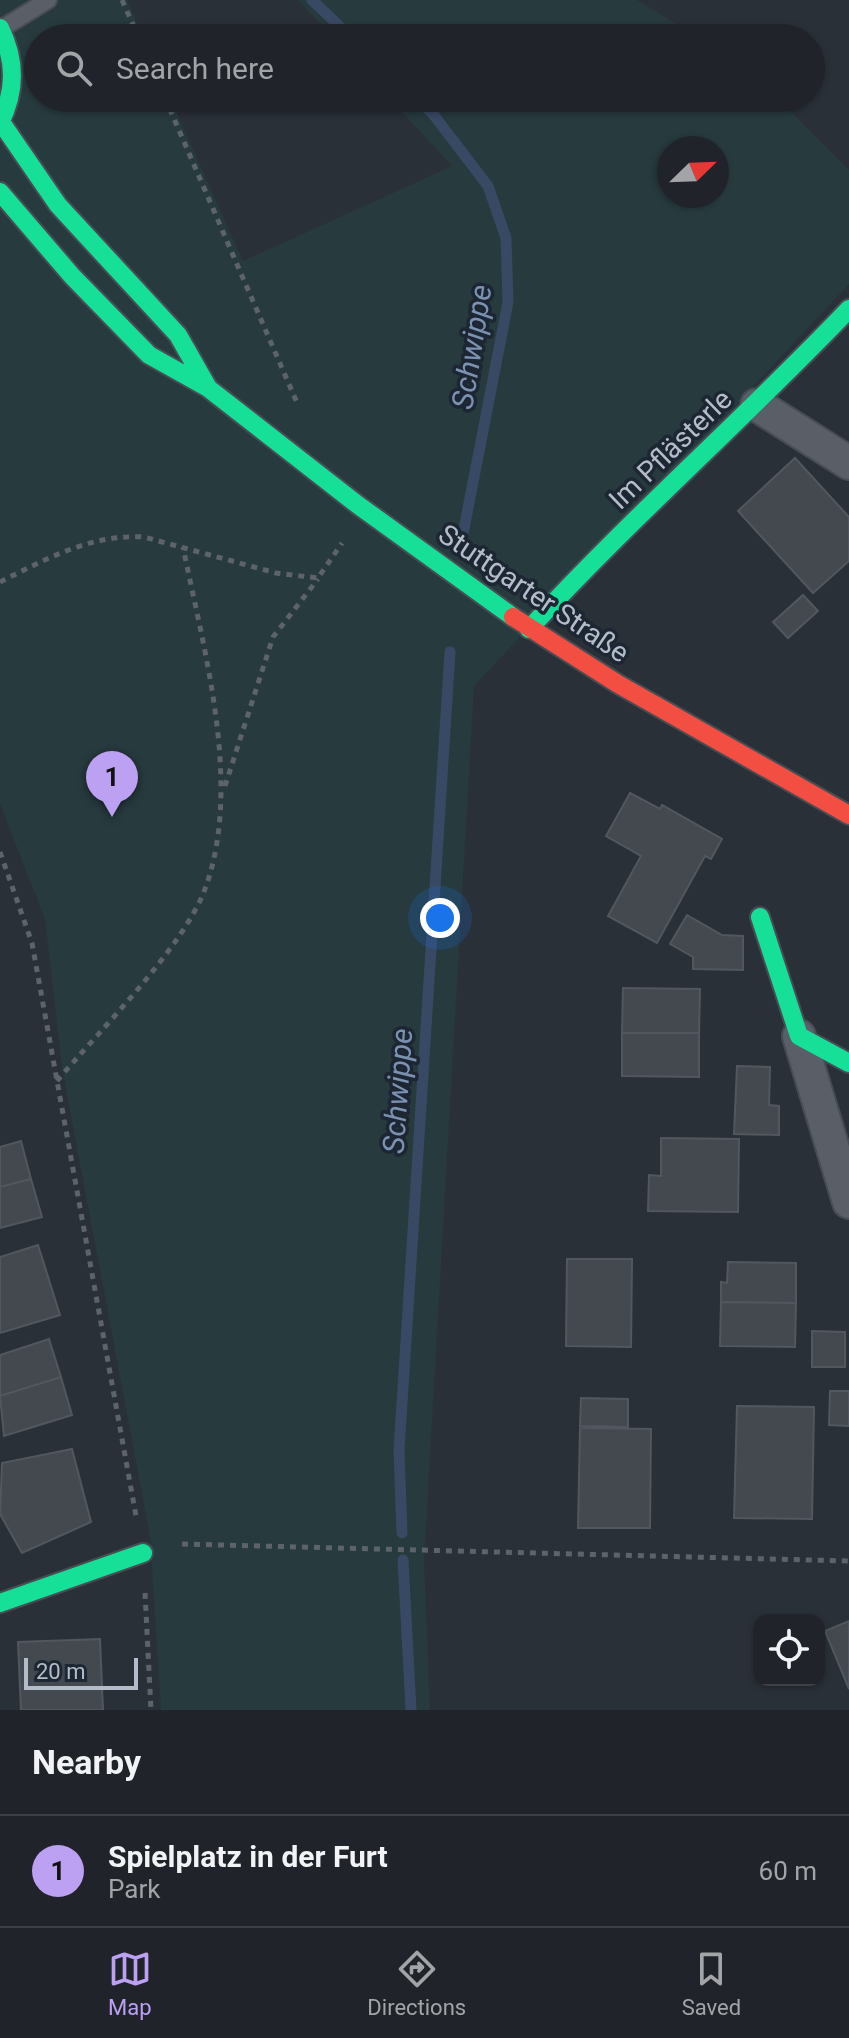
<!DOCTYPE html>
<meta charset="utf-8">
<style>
:root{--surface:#20242a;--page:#282c32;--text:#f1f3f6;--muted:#a2a4a8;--line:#3d4147;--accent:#bca0f2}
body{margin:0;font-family:Roboto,sans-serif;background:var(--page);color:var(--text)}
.controls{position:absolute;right:24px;bottom:24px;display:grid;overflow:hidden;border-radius:16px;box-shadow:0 2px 6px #0004}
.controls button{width:72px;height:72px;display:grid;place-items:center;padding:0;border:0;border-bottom:2px solid var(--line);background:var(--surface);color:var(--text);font:40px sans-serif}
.compass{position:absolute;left:657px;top:136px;width:72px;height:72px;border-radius:50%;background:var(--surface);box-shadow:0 2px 6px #0004;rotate:67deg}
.scale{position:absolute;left:24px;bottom:20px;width:114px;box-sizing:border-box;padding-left:8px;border:4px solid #b4bcc9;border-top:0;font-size:22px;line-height:28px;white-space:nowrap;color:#b4bcc9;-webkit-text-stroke:6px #1d2633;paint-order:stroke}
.you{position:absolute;left:440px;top:918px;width:28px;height:28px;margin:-20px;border:6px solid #fff;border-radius:50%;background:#1a73e8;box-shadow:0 0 0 12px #1a73e833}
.badge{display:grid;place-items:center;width:52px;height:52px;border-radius:50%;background:var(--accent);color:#111;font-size:26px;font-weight:700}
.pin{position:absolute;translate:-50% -66px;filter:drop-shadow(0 2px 4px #0008)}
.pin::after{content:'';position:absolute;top:42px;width:28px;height:24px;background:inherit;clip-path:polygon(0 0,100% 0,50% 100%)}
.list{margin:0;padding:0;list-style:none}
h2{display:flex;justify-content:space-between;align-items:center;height:104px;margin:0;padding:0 32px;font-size:34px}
h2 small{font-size:26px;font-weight:400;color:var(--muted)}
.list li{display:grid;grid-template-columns:52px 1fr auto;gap:24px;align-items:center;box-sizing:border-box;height:112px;padding:0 32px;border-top:2px solid var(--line)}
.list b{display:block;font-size:30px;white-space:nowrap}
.list p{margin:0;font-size:26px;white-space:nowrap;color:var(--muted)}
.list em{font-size:26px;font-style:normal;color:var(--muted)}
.icon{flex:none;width:44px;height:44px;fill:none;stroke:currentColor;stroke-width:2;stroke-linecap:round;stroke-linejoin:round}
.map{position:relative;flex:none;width:849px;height:1710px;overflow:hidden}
.search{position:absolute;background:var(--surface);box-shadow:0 2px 6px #0004;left:24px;right:24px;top:24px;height:88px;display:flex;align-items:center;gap:20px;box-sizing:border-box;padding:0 28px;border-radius:44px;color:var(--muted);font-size:30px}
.sheet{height:216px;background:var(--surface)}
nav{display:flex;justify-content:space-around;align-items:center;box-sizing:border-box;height:112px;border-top:2px solid var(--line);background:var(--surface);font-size:22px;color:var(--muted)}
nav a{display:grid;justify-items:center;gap:4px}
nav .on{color:var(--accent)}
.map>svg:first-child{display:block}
.green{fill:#273a3e;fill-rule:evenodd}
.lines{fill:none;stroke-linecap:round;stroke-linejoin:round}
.stream{stroke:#384963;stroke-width:11}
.building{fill:#444950;stroke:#52575f;stroke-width:2}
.lane-casing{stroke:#484c53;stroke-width:20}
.street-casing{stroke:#484c53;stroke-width:36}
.fast-casing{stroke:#484c53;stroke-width:22}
.jam-casing{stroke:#484c53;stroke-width:22}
.path{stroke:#5d636a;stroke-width:5;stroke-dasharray:6 6;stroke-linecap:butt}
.lane{stroke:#5a5e66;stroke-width:16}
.street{stroke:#5a5e66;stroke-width:32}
.fast{stroke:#16e098;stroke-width:18}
.jam{stroke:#f24e42;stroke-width:18}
.labels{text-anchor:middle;stroke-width:7;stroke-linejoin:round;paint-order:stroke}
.street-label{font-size:28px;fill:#b4bcc9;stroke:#1d2633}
.water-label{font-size:30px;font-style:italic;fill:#7c92b1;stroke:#1d2633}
</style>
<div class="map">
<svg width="849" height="1710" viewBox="0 0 849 1710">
<rect width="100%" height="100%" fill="#2a3038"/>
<path class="green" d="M0,0H127L144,38H38V98H170L243,261L452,166L389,98H777L849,170V284L474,686L424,1561L430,1710H161L150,1536L62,1068L45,919L0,804ZM669,148H717V196H669Z
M298,0H637L699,38H334Z"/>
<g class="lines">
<path class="stream" d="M312,0L352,38
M416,98L433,114L488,186L506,238L508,302L463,534
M402,1533L399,1450L450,652
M403,1560L411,1710"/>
</g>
<path class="building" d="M795,458L849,517V561L813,593L738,511Z
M803,595L818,611L788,638L773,622Z
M630,793L660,809L662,805L722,839L711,859L705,856L657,943L608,916L641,856L606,836Z
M687,915L722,935L743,936V970L693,969V957L670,944Z
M623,988L700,989L699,1033H622Z
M622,1033H699V1077L622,1076Z
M737,1066L770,1067L769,1105L779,1106V1135L734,1134Z
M661,1138L739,1139L738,1212L648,1211L649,1175L661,1176Z
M21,1141L31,1179L0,1187V1147Z
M31,1179L42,1217L0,1228V1187Z
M38,1245L60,1315L0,1333V1257Z
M567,1259H632L631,1347L566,1346Z
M728,1262L796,1263V1303L721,1302V1282L727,1283Z
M721,1302L796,1303L795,1347L720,1346Z
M812,1331L845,1332V1367H812Z
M49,1339L61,1377L0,1396V1355Z
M61,1377L72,1415L4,1436L0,1396Z
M830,1391H849V1426L829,1425Z
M581,1398L628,1399V1427L580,1426Z
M737,1406L814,1407L812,1519L734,1518Z
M580,1428L651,1429L650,1528H578Z
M72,1449L91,1522L22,1553L0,1514L2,1463Z
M849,1621V1689L825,1631Z
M100,1639L103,1710H21L18,1642Z"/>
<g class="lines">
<defs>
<path id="lane" d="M1,29L48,0"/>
<path id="street" d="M757,405L849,463
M799,1036L849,1202"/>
<path id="fast" d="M0,28C16,61 16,90 0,123
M1,122L58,205L178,335L207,386
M0,192L72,276L149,355L208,388L358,505L513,617
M529,629C631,518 745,418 849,309
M760,917L799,1036L849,1063
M0,1603L143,1553"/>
<path id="jam" d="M513,617L618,684L849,815"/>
</defs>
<use href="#lane" class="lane-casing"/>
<use href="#street" class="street-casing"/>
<use href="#fast" class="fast-casing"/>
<use href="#jam" class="jam-casing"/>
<path class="path" d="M122,0L139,38
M165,98L298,405
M0,582C46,559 91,534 144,537L276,573L318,578L342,543
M225,786L273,637L318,579
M0,852L32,943L136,1516
M57,1081C100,1030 183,948 205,889C243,786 204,651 183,547
M182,1544L849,1561
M145,1593L151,1710"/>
<use href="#lane" class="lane"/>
<use href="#street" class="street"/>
<use href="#fast" class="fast"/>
<use href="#jam" class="jam"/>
</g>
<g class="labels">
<g class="street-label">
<text transform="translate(670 449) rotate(-44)" y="10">Im Pflästerle</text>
<text transform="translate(534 593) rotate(34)" y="10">Stuttgarter Straße</text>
</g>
<g class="water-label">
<text transform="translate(472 347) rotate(-81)" y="10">Schwippe</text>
<text transform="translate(398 1091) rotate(-86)" y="10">Schwippe</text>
</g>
</g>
</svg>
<div class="controls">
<button><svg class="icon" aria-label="locate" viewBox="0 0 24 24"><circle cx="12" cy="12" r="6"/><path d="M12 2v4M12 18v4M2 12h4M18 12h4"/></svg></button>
</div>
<svg class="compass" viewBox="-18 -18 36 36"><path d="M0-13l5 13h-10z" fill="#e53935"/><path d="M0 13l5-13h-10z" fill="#a2a4a8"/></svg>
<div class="scale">20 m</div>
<div class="you"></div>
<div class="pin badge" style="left:112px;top:817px">1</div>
<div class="search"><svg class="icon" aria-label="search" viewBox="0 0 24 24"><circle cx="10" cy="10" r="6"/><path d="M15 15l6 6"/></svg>Search here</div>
</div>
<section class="sheet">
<h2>Nearby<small></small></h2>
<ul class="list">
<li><span class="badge">1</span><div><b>Spielplatz in der Furt</b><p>Park</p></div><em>60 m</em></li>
</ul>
</section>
<nav>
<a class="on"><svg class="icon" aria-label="map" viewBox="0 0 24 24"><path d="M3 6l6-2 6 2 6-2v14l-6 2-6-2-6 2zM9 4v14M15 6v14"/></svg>Map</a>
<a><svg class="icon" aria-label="directions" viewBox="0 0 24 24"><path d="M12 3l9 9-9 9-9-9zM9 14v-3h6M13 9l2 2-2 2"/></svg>Directions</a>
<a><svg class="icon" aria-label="saved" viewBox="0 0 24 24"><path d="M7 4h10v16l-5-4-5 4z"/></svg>Saved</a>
</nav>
